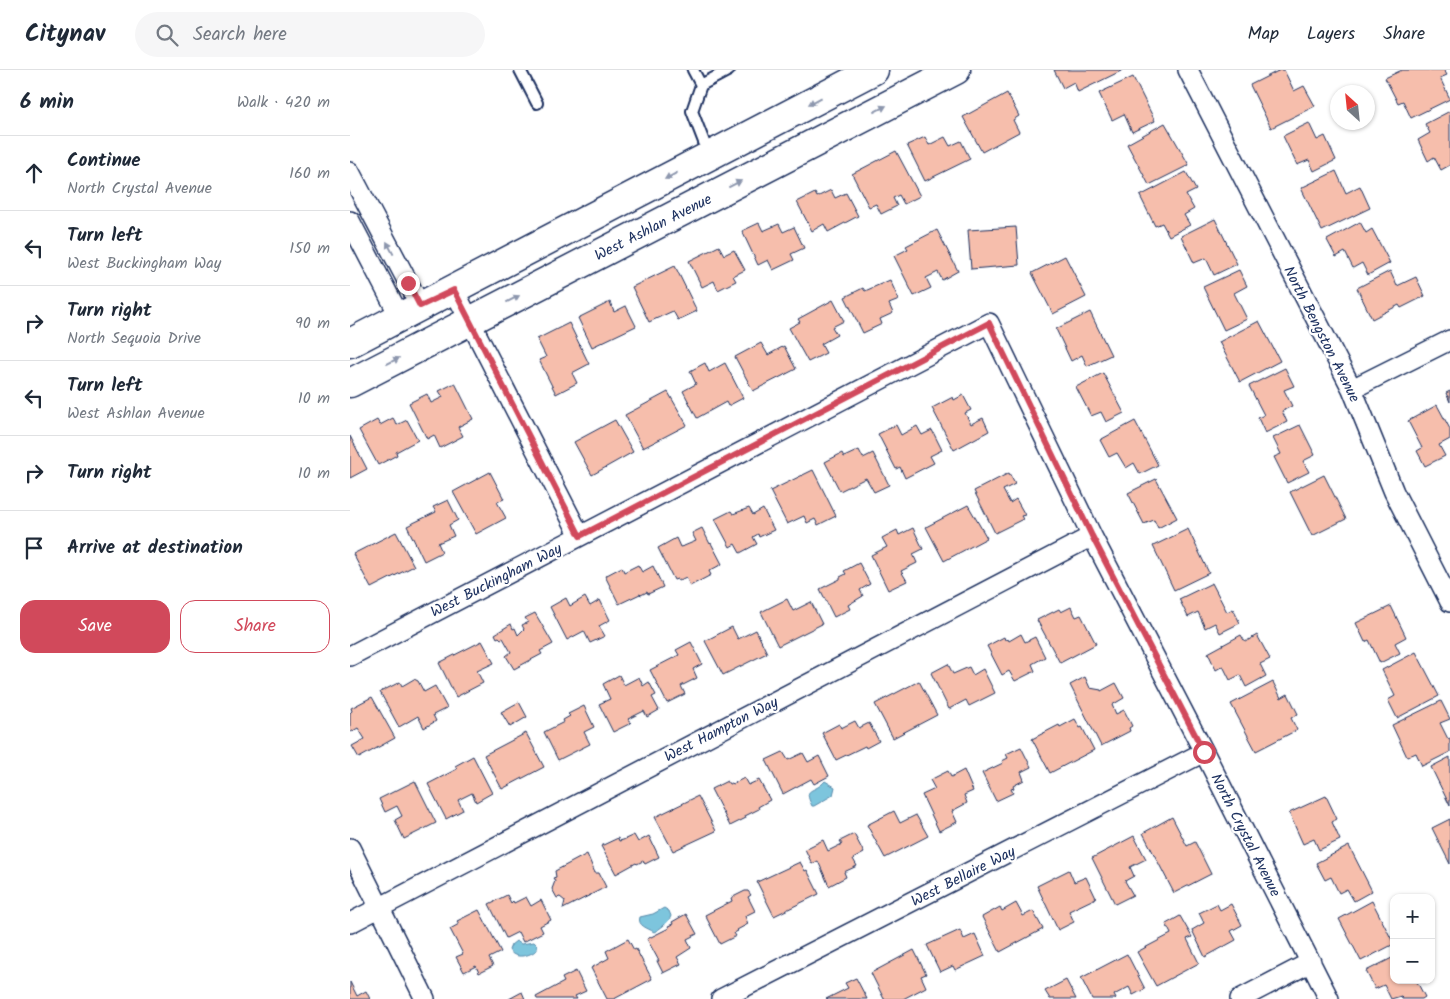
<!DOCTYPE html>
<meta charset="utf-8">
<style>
:root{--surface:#fff;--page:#f6f6f7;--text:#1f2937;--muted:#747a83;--line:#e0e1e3;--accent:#d1495b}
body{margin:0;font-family:Kalam,sans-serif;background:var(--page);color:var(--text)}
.controls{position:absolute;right:15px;bottom:15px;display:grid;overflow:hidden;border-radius:10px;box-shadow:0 1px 4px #0004}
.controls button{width:45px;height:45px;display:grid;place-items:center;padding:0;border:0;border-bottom:1px solid var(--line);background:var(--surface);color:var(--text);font:25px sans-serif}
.compass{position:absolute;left:980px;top:15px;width:45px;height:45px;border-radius:50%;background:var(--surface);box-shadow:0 1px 4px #0004;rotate:333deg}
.stop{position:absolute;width:15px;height:15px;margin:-11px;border:4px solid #d1495b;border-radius:50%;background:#fff}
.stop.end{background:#d1495b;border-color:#fff;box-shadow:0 1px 5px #0008}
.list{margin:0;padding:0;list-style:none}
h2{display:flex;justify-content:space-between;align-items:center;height:65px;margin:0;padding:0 20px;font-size:21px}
h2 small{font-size:16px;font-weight:400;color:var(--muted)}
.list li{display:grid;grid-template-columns:32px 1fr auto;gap:15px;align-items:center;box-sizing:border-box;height:75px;padding:0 20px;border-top:1px solid var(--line)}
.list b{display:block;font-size:19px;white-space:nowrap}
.list p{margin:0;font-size:16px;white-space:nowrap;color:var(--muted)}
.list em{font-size:16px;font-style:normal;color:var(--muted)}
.actions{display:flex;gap:10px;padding:15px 20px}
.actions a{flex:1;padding:11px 0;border:1px solid var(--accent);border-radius:15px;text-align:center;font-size:18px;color:var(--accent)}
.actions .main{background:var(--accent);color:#fff}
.icon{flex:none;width:28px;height:28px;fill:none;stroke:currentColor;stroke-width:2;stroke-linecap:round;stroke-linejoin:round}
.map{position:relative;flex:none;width:1100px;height:929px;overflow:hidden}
header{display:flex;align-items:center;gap:30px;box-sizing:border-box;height:70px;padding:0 25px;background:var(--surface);border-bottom:1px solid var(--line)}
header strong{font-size:24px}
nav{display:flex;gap:28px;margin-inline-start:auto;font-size:18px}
.search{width:350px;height:45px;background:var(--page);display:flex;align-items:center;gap:12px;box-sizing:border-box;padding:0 18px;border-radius:28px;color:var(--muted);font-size:19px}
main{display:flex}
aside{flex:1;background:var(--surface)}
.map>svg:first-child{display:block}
.water{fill:#7dc5dd;stroke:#5689aa}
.building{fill:#f6beac;stroke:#1b2f5e}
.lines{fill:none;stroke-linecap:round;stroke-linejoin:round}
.lane-casing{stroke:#1b2f5e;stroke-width:14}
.street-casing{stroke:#1b2f5e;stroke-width:22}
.primary-casing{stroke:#1b2f5e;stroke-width:31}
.lane{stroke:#fff;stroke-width:10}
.street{stroke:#fff;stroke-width:19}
.primary{stroke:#fff;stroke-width:28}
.oneway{fill:#8d97ae}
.route{stroke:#d1495b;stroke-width:6}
.labels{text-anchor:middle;stroke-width:4.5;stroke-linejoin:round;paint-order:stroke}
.street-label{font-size:15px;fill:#1b2f5e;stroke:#fff}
</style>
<header>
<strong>Citynav</strong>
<div class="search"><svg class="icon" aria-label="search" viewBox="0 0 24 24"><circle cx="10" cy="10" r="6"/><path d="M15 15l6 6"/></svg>Search here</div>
<nav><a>Map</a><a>Layers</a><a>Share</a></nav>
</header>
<main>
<aside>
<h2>6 min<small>Walk · 420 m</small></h2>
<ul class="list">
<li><svg class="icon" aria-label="ahead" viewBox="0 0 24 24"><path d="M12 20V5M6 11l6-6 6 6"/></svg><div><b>Continue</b><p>North Crystal Avenue</p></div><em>160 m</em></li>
<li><svg class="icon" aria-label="left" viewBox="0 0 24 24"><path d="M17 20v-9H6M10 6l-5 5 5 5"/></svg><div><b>Turn left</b><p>West Buckingham Way</p></div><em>150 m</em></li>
<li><svg class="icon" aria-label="right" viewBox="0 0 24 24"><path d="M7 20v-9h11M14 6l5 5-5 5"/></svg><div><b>Turn right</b><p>North Sequoia Drive</p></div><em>90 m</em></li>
<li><svg class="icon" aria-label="left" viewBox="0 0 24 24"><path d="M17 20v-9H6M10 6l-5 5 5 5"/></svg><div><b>Turn left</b><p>West Ashlan Avenue</p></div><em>10 m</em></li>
<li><svg class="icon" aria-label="right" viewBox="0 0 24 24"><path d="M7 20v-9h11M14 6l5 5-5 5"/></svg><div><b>Turn right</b></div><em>10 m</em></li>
<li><svg class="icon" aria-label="arrive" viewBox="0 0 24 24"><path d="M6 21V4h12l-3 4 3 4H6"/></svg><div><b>Arrive at destination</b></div></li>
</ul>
<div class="actions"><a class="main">Save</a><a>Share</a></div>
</aside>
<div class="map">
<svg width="1100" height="929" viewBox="0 0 1100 929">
<rect width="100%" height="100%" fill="#fff"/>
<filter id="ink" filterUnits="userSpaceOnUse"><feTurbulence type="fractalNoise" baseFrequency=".02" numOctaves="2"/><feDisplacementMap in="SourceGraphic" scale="10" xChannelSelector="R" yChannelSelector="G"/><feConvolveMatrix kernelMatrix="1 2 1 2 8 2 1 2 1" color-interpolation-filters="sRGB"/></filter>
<g filter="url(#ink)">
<path class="water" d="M475,711L485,717L483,725L464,736H462C452,716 464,724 475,711Z
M314,838L319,841L321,846C319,852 310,859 304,862C298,858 287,856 290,847L303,844Z
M166,871L171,874L184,872L187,875V880C179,886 165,890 159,880L161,875Z"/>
<path class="building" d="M704,0H773L728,22L724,12L713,18Z
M930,0H934L944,21L954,16L965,36L921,58L900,15Z
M1052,0H1094L1097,5L1090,8L1100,29L1061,48L1053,31L1048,33L1035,8Z
M783,7L805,51L782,62L774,44L762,50L749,23Z
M657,23L669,46L663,50L669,62L632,82L613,47Z
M1100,41V95L1091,100L1084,87L1078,91L1068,70L1080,63L1075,54Z
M815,53L839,95L799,115L777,74Z
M959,53L967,70L975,66L986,90L964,101L959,90L947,95L933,66Z
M575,67L579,75L595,67L600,76L611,71L620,89L575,111L557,75Z
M546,81L570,126L554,134L549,125L543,128L547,136L531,144L526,134L519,137L502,104Z
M986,101L996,123L1010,116L1020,138L972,161L951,118Z
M836,102L846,120L836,125L844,139L834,145L840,155L819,166L812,153L805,156L790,126Z
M481,120L485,128L496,123L508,146L478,162L474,154L462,161L447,132L465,123L467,127Z
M865,149L887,194L864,205L856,188L844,193L831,166Z
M1010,152L1016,163L1022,159L1040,193L1018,205L1012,193L1003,198L995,182L986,187L977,170Z
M409,153L413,161L429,154L433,162L444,157L454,178L441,184L444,190L423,200L418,190L408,195L392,161Z
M666,157L669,195L621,199L618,160Z
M587,160L608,201L592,210L588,202L576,208L581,218L564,226L544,186L558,179L556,176Z
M369,176L374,185L384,180L395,200L383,206L386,211L368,220L364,211L352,217L339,191Z
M715,186L736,227L703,244L682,203Z
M325,196L347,241L328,250L323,241L299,252L282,217Z
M889,200L897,216L884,223L897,249L874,260L853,217Z
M1040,201L1047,216L1066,207L1075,226L1051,238L1049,235L1022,249L1007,218Z
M540,210L549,230L539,234L543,243L530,249L532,254L513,263L495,227L513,218L515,221Z
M483,230L494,251L482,257L487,265L471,274L476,283L458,292L439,258L450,252L448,249Z
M260,232L264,242L276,236L286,256L242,277L228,248Z
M740,242L761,285L737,296L732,285L721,291L706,259Z
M909,251L930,291L890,312L869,272Z
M219,253L239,294L222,303L227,313L206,324L189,290L196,287L187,269Z
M411,273L418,285L434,276L446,299L403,321L385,287Z
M355,293L359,302L375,293L393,328L378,336L376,332L347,348L333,321L346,314L340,301Z
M935,298L944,316L934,320L942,336L932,341L937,352L915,363L908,348L914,345L899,316Z
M753,303L774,343L756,352L751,342L741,346L726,317Z
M105,313L123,349L108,357L113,366L90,378L84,365L77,369L59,333L77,324L81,333L93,327L89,321Z
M1100,321V332L1096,323Z
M318,322L337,355L293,378L275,345Z
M613,325L621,340L615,343L621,354L633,348L639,361L604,380L582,338L603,327L604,330Z
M1087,335L1100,359V369L1089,375L1095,386L1075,396L1067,381L1072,378L1058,351Z
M43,348L47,355L57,350L68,370L46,382L47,385L28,395L9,360L27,350L30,355Z
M265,350L283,382L242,405L224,372Z
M785,351L808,395L790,404L784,393L776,398L767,383L759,387L750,370Z
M546,355L551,365L567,356L572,365L582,360L592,380L580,386L584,393L555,408L550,397L546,399L528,364Z
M950,355L965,385L953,391L959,402L937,413L924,387L931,384L923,368Z
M0,366L17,399L0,408Z
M509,380L513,388L523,383L539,415L524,422L516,408L490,421L475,392L492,383L494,387Z
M463,400L486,446L468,455L465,449L457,453L454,446L437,454L420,421Z
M140,402L154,429L147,432L156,448L126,464L103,422Z
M659,403L665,414L653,420L660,433L666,429L675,445L671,446L673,449L645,463L624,421Z
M974,405L996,449L962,466L940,422Z
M806,409L827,448L808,458L804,450L794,454L778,423Z
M98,430L108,450L99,455L104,466L88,473L92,482L74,491L57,456L86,442L83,437Z
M618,435L637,468L594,491L576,457Z
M399,438L403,445L413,439L424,460L409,467L408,464L403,467L407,474L390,483L385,474L380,477L365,449L381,441L383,444Z
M352,458L360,474L361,473L372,494L359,501L361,505L340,516L336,507L328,511L327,509L324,510L308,478L326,468L330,477L334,476L346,471L342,463Z
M563,458L573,479L563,484L567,493L551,501L557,511L538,520L521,485L537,477L532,468L547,460L549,465Z
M838,459L859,503L824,520L803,476Z
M46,462L64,496L21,518L3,484Z
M509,493L520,514L510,520L513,526L498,535L500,539L484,547L470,519L490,509V507L496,504L494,501Z
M288,495L292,502L303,496L313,517L298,524L297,522L291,525L290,524L269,534L255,506L272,497L274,502Z
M862,513L877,542L883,539L890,553L870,563L865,553L855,558L848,542L838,547L829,529Z
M235,527L240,536L250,530L260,550L249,556L255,566L240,573L234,561L217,570L200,537L216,528L220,536Z
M437,529L443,541L461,532L472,554L428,576L411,542Z
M1041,536L1056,567L1045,573L1050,583L1030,593L1019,570L1015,572L1006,553Z
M721,537L726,547L731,545L746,574L710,593L687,550L709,539L711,542Z
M185,543L203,574L190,581L192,584L164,599L156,586L161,582L153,568L151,569L149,567L147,568L145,564L161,554L163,559L165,558L168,565L174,559L172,555L178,552L175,548Z
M382,557L388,569L406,560L417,583L373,605L355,571Z
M671,564L675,572L685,567L695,587L682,594L685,601L665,611L659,601L652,605L637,576L654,567L655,570L658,569L659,571Z
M891,565L895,572L907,565L920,589L910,594L916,606L896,617L890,605L880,610L873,596L866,600L858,583Z
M132,571L144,593L127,601L133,613L106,627L89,593Z
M341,572L352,594L343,599L347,608L331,616L335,624L317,633L300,600L329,585L326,580Z
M1066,582L1089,626L1047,648L1038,630L1045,626L1032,600Z
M598,594L603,604L619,597L623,605L633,599L645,623L619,636L616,630L599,639L581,603Z
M269,605L274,615L289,607L293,616L299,612L306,625L302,627L309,640L297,647L294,641L278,649L281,653L263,662L249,634L260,629L253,614Z
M735,607L740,618L751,620V621L766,613L774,628L762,635L766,644L774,640L782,656L779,658L780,661L751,676L720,615Z
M64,609L68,611L74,622L85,616L97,638L83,645L86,651L74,658L68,646L49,657L30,622L50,612L52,616Z
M569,611L587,645L543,668L525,634Z
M923,612L931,628L938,624L948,644L941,648L947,660L906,681L881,634Z
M22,627L45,668L9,688L2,676L15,669L8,658L1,662L0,659V643L2,641L1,638Z
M1091,631L1100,649L1090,653L1098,669L1100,668V682L1072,696L1066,683L1057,687L1042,655Z
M169,632L177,647L160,657L151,642Z
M234,636L244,657L234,662L240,674L208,690L194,662L214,652L213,650L220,646L218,644Z
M725,649L730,658L732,657L744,680L700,703L682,669L709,655L710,657Z
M505,651L509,658L519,653L529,671L516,678L515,676L486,690L472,663L489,654L491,658Z
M176,663L194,697L152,719L134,685Z
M671,677L681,697L671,702L674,710L663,716L664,718L661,719L663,723L646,731L632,703L653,693L652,691L658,688L656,684Z
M433,682L438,690L453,683L458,692L469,686L479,706L464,714L461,709L433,724L416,690Z
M123,686L142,723L126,732L122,723L108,730L113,740L96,749L78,714L107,699L105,696Z
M1100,687V736L1081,697Z
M614,700L623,721L614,725L617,733L602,741L607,752L589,761L572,725L585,719L580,710L598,701L601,707Z
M394,708L398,715L409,710L420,730L408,737L409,739L395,746L396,748L380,756L361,719L377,711L379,714L382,713L383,714Z
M65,711L86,753L54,769L45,750L52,746L47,736L35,742L29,729Z
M348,726L366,761L323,781L305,747Z
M976,726L987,749L982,752L990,770L969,780L964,769L953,774L939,743Z
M544,741L550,753L566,745L578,766L535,788L517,755Z
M822,747L837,776L845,772L861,804L824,823L793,763Z
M1100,749V794L1082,758Z
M504,764L514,783L503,789L507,796L494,802L496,807L479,816L468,791L462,794L455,779L473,770L478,781L492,774L490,771Z
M284,765L288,772L299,766L309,787L295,794L293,791L287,794L286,793L266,804L251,776L268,768L269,771L273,770Z
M784,766L796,789L780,797L784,806L775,811L783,825L765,834L742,788Z
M999,776L1022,821L1004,831L997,819L989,823L981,807L975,810L966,793Z
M237,784L245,803H249L256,817L213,839L215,831L210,827L207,828L202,819L205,811L203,808L206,807L205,801Z
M450,792L455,801L457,800L469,824L424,846L407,812Z
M719,800L724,812L736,807L746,828L719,841L724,852L708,860L687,816Z
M395,821H398L401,825L398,827L405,841L395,846L398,854L387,860L388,861L384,863L386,866L370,874L355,845L382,831L381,828Z
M157,825L161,833L163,831L164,833L176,827L181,836L191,830L201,850L190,856L193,862L173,872L168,862L156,868L139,834Z
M1022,831L1044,874L1011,891L989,849Z
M666,833L673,846L683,841L693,859L650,882L632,847L650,837L652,841Z
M867,834L870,840L881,834L892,855L881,861L886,870L855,887L842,860L854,853L849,843Z
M129,840L151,882L139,888L143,896L129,903L126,896L114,902L106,887L113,884L100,859L109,854L107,851Z
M336,844L347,864L337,869L341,878L327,887L331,894L313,903L307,891H309L297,869L319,858L318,856L323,854L322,852Z
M830,846L842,867L837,869L849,893L806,916L787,882L821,864L816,854Z
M610,860L614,869L625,864L635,886L605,900L603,896L590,902L577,875Z
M278,869L284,880L286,879L302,909L264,929H257L241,898L259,888L256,881Z
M564,880L576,904L571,906L576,917L553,929H534L521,903Z
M777,884L795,919L783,925L779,917L764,925L766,929H742L731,908Z
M1044,887V910H1066L1075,927L1072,929H1052L1051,926L1041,929L1034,915L1025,919L1016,901Z
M226,901L236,921L225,926L227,929H187L186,927L214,912L212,908Z
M506,908L517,929H476L498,918L495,913Z
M716,910L726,929H700L695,921Z
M0,912L7,926L16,921L20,929H0Z
M172,922L175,929H159Z"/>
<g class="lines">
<defs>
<path id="lane" d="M170,0L187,33
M343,0L351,15
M359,85L342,41L351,15L379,0"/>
<path id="street" d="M838,0L1002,319L1044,422L1100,532
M0,102L71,237
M0,151L50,247
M104,220L230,466
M1002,319L1100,270
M0,586L639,253L742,466L854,682L979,929
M0,778L75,929
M0,853L742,466
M371,929L854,682
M890,929L961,892"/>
<path id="primary" d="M0,273L524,0
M0,313L606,0"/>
</defs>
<use href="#lane" class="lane-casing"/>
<use href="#street" class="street-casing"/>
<use href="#primary" class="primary-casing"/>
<use href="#lane" class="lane"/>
<use href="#street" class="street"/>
<use href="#primary" class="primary"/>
</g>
<defs><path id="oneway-solid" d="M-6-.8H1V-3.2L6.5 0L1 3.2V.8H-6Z" transform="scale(1.25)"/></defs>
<g class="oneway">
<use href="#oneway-solid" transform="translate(465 31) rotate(152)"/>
<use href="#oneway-solid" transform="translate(530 39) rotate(-27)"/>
<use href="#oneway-solid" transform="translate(321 106) rotate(152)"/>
<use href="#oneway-solid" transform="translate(385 114) rotate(-27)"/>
<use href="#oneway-solid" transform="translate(40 178) rotate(-118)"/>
<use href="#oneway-solid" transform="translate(163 229) rotate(-27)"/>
<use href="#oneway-solid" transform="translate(43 291) rotate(-27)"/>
</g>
</g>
<g class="lines" filter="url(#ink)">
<path class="route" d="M58,213L70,236L104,220L230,466L639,253L742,466L854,682"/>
</g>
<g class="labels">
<g class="street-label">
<text transform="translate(303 157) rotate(-27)" y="5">West Ashlan Avenue</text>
<text transform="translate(972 264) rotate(63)" y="5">North Bengston Avenue</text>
<text transform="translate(146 510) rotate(-27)" y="5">West Buckingham Way</text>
<text transform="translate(371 659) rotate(-27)" y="5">West Hampton Way</text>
<text transform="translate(896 765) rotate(63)" y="5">North Crystal Avenue</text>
<text transform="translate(613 806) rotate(-27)" y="5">West Bellaire Way</text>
</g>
</g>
</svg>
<div class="controls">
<button>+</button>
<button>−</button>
</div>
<svg class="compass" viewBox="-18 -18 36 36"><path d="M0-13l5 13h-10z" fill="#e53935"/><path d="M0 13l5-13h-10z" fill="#747a83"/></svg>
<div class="stop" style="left:854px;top:682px"></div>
<div class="stop end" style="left:58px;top:213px"></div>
</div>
</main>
